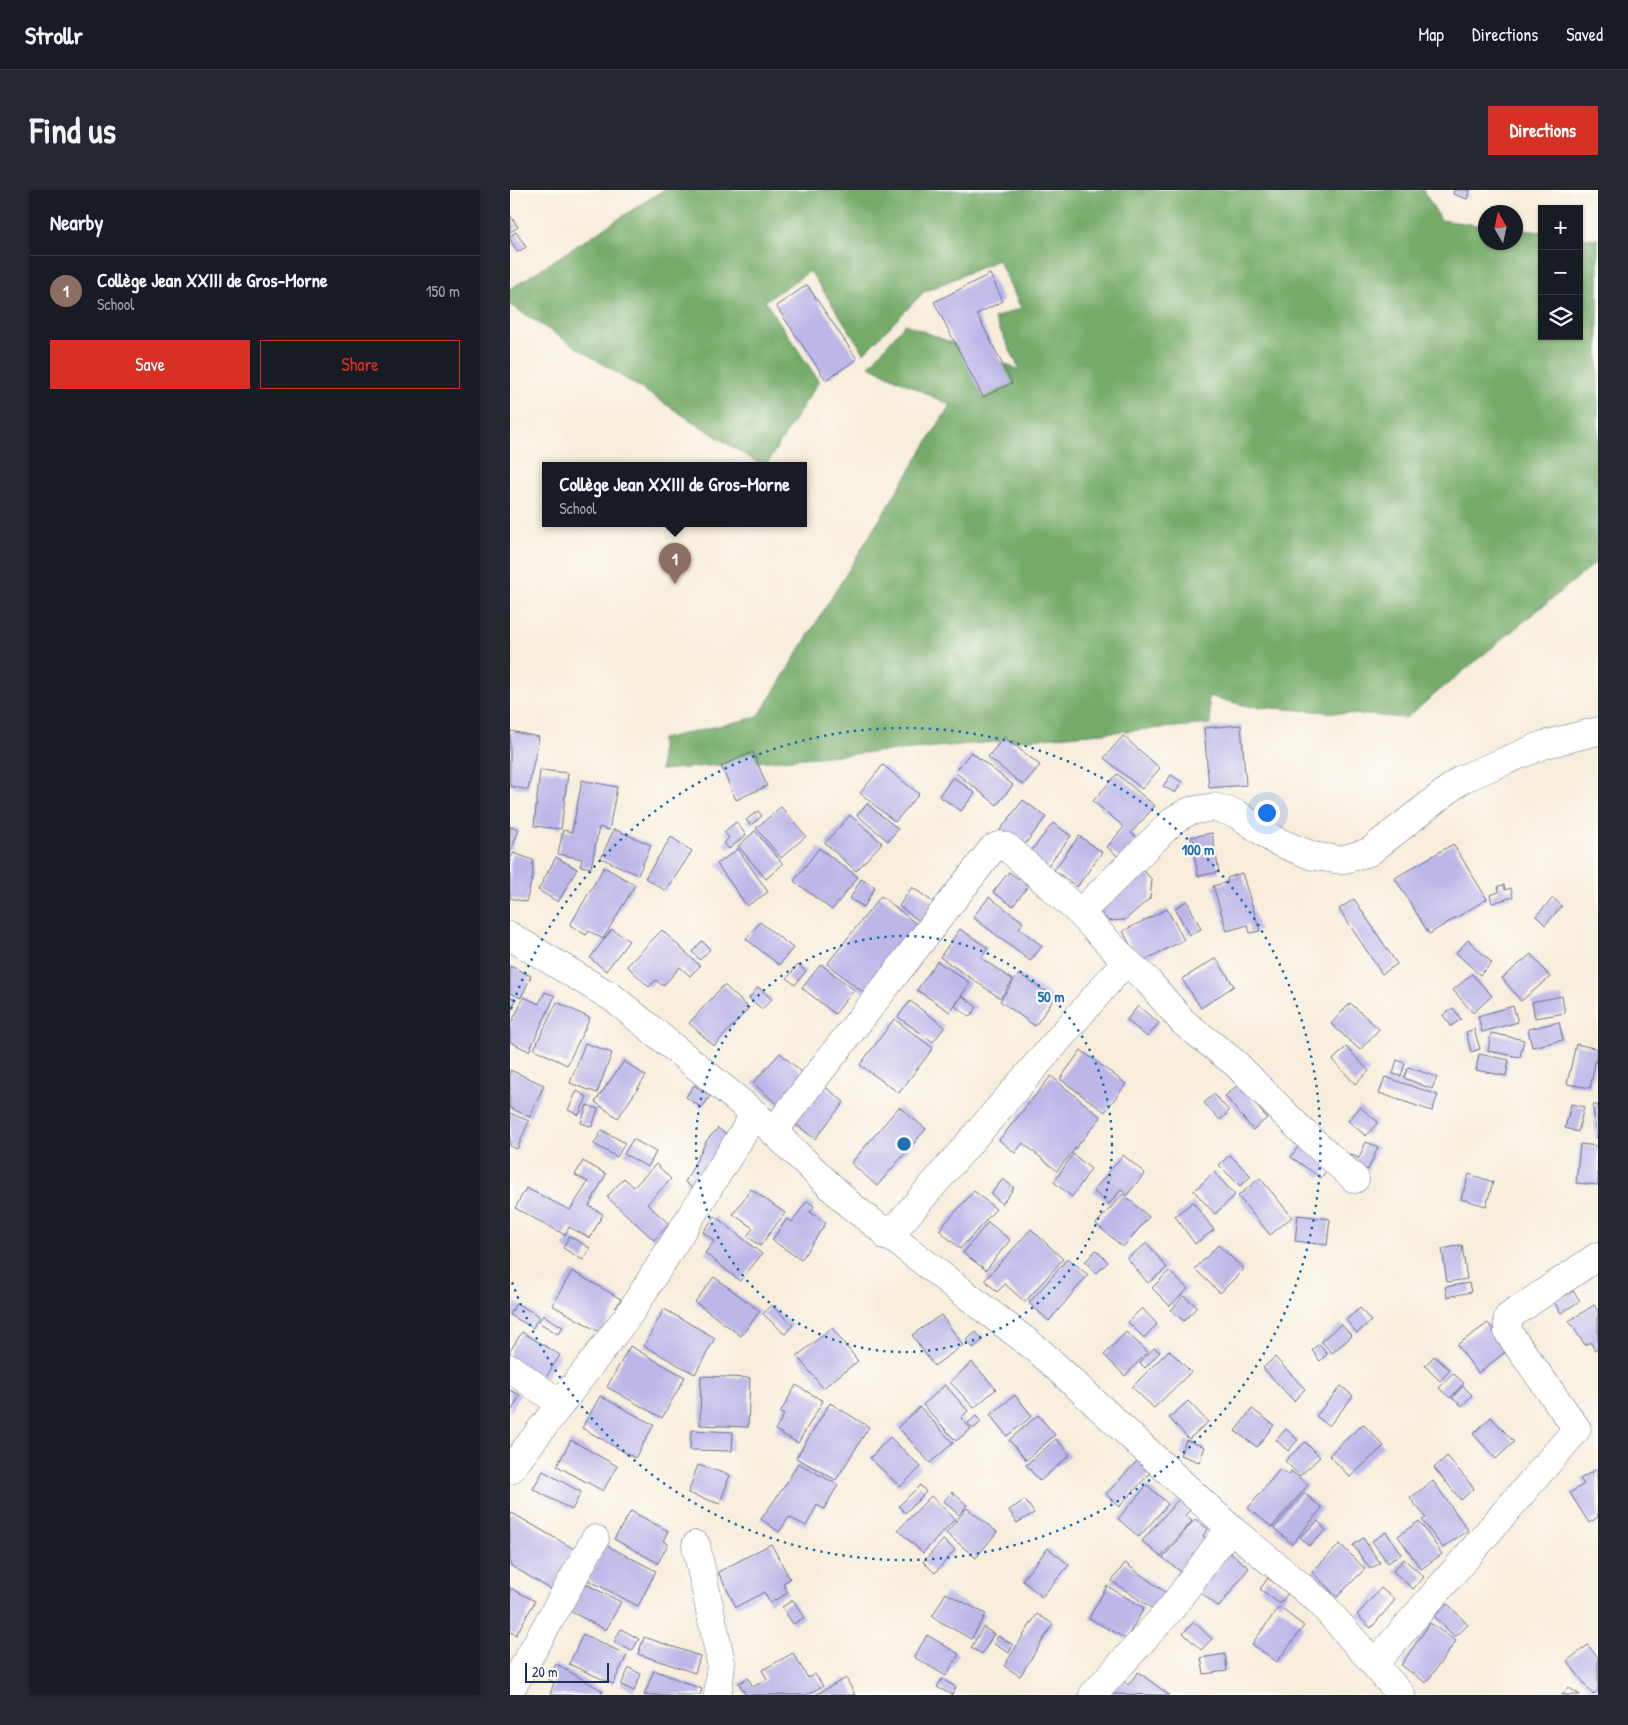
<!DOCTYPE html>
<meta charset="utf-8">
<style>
:root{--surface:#171b24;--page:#242831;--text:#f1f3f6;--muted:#9ea1a6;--line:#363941;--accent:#d93025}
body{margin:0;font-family:"Patrick Hand",sans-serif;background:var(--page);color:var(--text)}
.controls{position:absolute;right:15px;top:15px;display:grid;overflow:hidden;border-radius:0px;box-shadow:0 1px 4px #0004}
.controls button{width:45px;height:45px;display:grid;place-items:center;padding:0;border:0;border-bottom:1px solid var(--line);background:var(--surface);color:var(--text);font:25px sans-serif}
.compass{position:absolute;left:968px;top:15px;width:45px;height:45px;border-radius:50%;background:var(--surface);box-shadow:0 1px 4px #0004;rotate:351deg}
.scale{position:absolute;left:15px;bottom:12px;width:84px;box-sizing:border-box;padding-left:5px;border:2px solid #1b2f5e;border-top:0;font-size:14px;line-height:18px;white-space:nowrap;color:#1b2f5e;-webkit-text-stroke:4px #fdfcf7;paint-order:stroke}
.you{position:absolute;left:756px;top:622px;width:18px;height:18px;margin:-12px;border:4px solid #fff;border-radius:50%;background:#1a73e8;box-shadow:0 0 0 8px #1a73e833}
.badge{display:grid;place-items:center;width:32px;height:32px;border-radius:50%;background:var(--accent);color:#fff;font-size:16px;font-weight:700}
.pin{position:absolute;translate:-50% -41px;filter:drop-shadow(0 1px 2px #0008)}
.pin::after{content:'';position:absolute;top:26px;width:18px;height:15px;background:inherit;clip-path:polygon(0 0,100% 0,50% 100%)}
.popup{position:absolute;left:32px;top:272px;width:265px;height:65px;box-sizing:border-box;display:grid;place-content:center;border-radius:0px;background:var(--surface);filter:drop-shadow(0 1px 4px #0005);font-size:16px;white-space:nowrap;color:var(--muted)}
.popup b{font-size:19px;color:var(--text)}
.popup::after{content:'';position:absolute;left:50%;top:100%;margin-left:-10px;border:10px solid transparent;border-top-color:var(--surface)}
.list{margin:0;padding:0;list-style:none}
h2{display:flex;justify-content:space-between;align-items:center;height:65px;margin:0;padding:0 20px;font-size:21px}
h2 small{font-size:16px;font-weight:400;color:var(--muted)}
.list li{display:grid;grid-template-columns:32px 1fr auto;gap:15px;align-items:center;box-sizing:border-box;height:70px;padding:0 20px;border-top:1px solid var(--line)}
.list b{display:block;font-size:19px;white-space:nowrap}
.list p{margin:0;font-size:16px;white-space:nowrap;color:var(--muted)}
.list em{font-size:16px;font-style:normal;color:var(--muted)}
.actions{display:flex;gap:10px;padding:15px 20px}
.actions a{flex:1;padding:11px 0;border:1px solid var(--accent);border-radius:0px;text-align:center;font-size:18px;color:var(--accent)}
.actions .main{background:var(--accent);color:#fff}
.icon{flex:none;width:28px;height:28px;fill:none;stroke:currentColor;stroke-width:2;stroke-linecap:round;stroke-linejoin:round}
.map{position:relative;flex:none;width:1088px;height:1505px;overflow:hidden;border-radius:0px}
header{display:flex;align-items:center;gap:30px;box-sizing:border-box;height:70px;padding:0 25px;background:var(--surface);border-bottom:1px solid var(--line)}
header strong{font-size:24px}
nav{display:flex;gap:28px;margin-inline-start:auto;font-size:18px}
.intro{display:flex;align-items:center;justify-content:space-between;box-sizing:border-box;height:120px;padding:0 30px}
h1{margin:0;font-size:35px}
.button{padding:12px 22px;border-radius:0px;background:var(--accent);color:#fff;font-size:18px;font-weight:700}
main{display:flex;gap:30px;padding:0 30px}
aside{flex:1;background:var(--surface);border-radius:0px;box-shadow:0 1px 4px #0004}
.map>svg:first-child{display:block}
.forest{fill:#74aa68;stroke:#486c63}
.building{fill:#bdb7e8}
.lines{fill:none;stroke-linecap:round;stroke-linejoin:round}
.minor-casing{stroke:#68728a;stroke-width:29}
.minor{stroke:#fff;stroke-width:28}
.ring{fill:none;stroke:#1f6fb2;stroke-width:2.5;stroke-dasharray:2.5 5}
.centre{fill:#1f6fb2;stroke:#fdfcf7;stroke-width:2.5}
.ring-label{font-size:15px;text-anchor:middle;font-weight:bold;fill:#1f6fb2;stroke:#fdfcf7;stroke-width:4.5;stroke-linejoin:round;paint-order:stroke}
</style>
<header>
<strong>Strollr</strong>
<nav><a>Map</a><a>Directions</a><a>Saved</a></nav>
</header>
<div class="intro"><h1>Find us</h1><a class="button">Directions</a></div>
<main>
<aside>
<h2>Nearby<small></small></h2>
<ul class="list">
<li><span class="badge" style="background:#8d6e63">1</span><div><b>Collège Jean XXIII de Gros-Morne</b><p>School</p></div><em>150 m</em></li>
</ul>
<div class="actions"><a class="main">Save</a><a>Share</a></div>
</aside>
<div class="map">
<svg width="1088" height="1505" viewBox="0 0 1088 1505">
<rect width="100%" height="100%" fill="#fdfcf7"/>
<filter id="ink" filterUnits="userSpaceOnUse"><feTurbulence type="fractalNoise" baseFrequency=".02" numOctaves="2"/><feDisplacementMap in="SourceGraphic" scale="10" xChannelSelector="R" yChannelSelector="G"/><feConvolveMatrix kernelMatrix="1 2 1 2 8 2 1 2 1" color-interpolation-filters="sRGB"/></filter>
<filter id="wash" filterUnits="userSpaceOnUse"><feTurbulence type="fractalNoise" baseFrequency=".0096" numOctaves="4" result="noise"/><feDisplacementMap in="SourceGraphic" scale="20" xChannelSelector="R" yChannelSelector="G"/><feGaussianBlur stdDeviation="1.12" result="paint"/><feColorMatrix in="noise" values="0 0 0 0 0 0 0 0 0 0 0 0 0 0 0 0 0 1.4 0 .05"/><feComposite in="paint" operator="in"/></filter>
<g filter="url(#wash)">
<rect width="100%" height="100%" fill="#f8eddb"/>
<path class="forest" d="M153,0H913L931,30L975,36L976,52H1006V39L1032,42V146H1069V47L1088,49V371L896,528L737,516L698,506L701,534L151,580V549L248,527L440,215L359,176L395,134L510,180L484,128L511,118L488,70L414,102L354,163L300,81L255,111L309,191L256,275H251L0,115V99Z"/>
<g id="blocks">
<path class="building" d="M944,0H960L957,9L943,4Z
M0,25L8,37L0,42Z
M6,42L16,57L8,62L0,50V46Z
M480,84L493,111L467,124L502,193L473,207L424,112Z
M297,95L347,169L316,190L266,116Z
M731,535L736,595L699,598L694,538Z
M0,541L29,547L18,600L0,596Z
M613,546L650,578L632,599L594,568Z
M494,547L530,575L513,595L478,567Z
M243,562L257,596L226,610L211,576Z
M461,562L503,595L487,615L445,582Z
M373,575L409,604L385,632L350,603Z
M30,580L58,583L51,639L24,636Z
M607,584L645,616L621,643L628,648L611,669L597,657L614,637L583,611Z
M661,585L672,592L665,603L653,596Z
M443,587L465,603L451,621L429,606Z
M72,590L107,597L99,640L89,637L81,678L70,676L72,669L48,664L53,640L62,642Z
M513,610L536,627L512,658L490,640Z
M357,614L388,639L378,651L347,625Z
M271,617L296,646L271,668L246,638Z
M248,621L252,626L241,635L236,630Z
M340,625L372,653L346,681L315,653Z
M226,632L236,645L219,659L214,653L219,648L214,642Z
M543,633L561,646L536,678L518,665Z
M0,637L9,639L0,664Z
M104,639L141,655L128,685L91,668Z
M245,641L273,674L256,689L228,656Z
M702,643L709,682L688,686L681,647Z
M569,646L592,662L567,697L544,680Z
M161,647L182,661L156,701L135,688Z
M943,654L977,709L919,744L885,688Z
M309,658L348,687L322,720L284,691Z
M228,659L258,702L237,716L207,674Z
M3,663L23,670V685L16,712L0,708V673Z
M46,667L67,679L48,712L28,700Z
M629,675L642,690L640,708L615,730L598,731L585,715Z
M94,677L125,695L93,749L79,741L76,745L60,735Z
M499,682L518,696L503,716L483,702Z
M732,683L750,741L740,743L738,735L717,741L703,696L718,692L717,688Z
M351,689L365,697L354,717L340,709Z
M994,695L995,700L1001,698L1003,707L982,713L980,705L989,702L988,696Z
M402,697L427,715L413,734L389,716Z
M371,706L418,743L364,811L317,774Z
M479,707L513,732L509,738L532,756L520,771L463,727Z
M1043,708L1052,716L1035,735L1026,726Z
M844,709L887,774L872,784L829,719Z
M677,711L691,739L679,745L665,718Z
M657,719L674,750L629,773L613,741Z
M250,732L283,758L269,775L236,749Z
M102,739L119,751L96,781L80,768Z
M450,739L478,758L471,768L503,790L490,808L430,767Z
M152,740L190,776L180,786L170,777L153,796L146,790L139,797L117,776Z
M958,750L982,773L970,785L946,763Z
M192,751L200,759L190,770L182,762Z
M1021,764L1040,787L1011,811L992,788Z
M706,768L724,796L691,818L672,789Z
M427,771L460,793L440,822L407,800Z
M311,774L344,800L325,824L292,798Z
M288,775L296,781L285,795L277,788Z
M0,776L21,786L11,808L0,803Z
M509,784L545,808L525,836L490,811Z
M962,784L982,806L963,823L943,800Z
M214,795L239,818L204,856L179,833Z
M248,797L262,809L252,819L239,808Z
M35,802L45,806L19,861L0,852V836L14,807L29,814Z
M452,806L467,817L460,827L445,816Z
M1052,806L1055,823L1025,828L1022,812Z
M0,807L6,809L0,824Z
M400,811L435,837L423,852L388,827Z
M47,812L80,828L57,875L24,859Z
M840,813L869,839L850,860L821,834Z
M628,816L649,833L637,847L617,830Z
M1003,816L1008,832L972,842L968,826Z
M943,818L951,829L941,836L933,825Z
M384,829L423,858L389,903L350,875Z
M1049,832L1053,850L1022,857L1018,839Z
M964,839L970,859L961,862L956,842Z
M981,843L1014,850L1010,867L978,861Z
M75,853L102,863L87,903L60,893Z
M1066,854L1088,859L1080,898L1057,894Z
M836,857L859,881L845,894L823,870Z
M571,860L616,894L595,922L550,889Z
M270,863L296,886L269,916L243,893Z
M969,864L999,870L996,886L966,880Z
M887,870L895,873L891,886L883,884Z
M114,871L136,886L108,928L85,912Z
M898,877L927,887L922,899L894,888Z
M0,880L34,895L20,927L0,918Z
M541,886L591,927L547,981L513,953L505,963L489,950Z
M875,887L928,905L922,921L869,903Z
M308,891L334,912L305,949L279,929Z
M729,894L757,928L743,940L715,906Z
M184,895L200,906L192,918L176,907Z
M67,901L77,907L69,925L58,920Z
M704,904L719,921L710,930L694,913Z
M1061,914L1074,917L1068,942L1055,938Z
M77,915L88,919L82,937L71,933Z
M1083,915H1088V948H1086Z
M389,917L416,939L367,996L341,973Z
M850,917L868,932L856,946L838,931Z
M0,923L19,931L7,959L0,956Z
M208,938L223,950L182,998L175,992L197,950Z
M92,940L115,953L107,967L84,954Z
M123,949L146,962L138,977L114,964Z
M856,952L868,957L858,980L836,971L839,964L849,968Z
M1070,954L1088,956V995L1066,993Z
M789,955L820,976L811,988L781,967Z
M563,964L581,979L562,1007L544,992Z
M613,965L635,983L617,1005L611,1000L599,1014L583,1001Z
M720,965L741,986L730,996L709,975Z
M73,971L96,984L79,1016L93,1024L80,1048L59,1037L55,1045L5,1018L16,998L60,1020L78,992L65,985Z
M146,974L161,989L137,1014L159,1034L144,1050L97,1007L114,988L124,997Z
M704,982L725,1005L705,1024L684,1001Z
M959,984L983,992L976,1016L951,1009Z
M750,988L782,1027L760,1045L728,1006Z
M493,989L504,998L492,1014L481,1004Z
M241,999L275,1023L250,1056L237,1046L243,1038L223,1024Z
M464,1001L486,1019L450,1059L429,1040Z
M613,1004L639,1027L613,1057L586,1034Z
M297,1011L304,1016L300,1022L316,1033L291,1070L262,1050L277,1029L282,1032Z
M683,1012L704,1040L685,1054L665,1026Z
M788,1025L820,1029L817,1055L785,1051Z
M205,1026L252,1064L230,1091L195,1063L204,1051L193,1042Z
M478,1032L500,1050L476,1080L453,1063Z
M521,1039L553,1069L515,1112L495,1094L487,1102L475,1090Z
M59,1046L80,1058L73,1070L53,1058Z
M637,1053L657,1078L638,1093L617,1068Z
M708,1055L734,1079L710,1103L685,1079Z
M952,1055L957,1089L937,1092L932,1059Z
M586,1060L598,1072L587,1083L575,1072Z
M558,1068L578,1085L539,1131L519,1113Z
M62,1081L111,1109L91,1143L42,1115Z
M659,1081L678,1099L660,1116L642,1098Z
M204,1087L250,1121L231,1146L185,1112Z
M959,1093L961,1102L937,1107L935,1097Z
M1063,1101L1070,1111L1051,1123L1044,1112Z
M674,1106L687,1117L674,1131L661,1120Z
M6,1113L29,1126L23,1138L0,1125Z
M261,1115L283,1135L275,1144L253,1124Z
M1084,1115L1088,1121V1158L1085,1160L1080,1152L1075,1155L1059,1131Z
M632,1118L647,1134L634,1148L618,1132Z
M850,1118L861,1131L847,1143L836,1130Z
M154,1119L205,1148L185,1184L134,1156Z
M33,1125L53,1137L48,1144L28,1132Z
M431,1125L453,1155L424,1176L402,1145Z
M978,1133L998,1160L968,1183L947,1155Z
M831,1134L842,1146L822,1163L811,1151Z
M322,1138L348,1171L313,1198L287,1166Z
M12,1142L50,1165L33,1192L0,1171V1161Z
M466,1142L473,1150L463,1158L456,1150Z
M616,1142L638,1162L615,1186L594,1165Z
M809,1154L817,1164L810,1171L802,1160Z
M120,1156L175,1187L152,1228L97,1197Z
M644,1158L650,1162L635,1178L630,1173Z
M659,1160L681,1182L644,1218L622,1197Z
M924,1166L940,1180L930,1191L915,1176Z
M765,1167L795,1199L784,1211L753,1178Z
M462,1172L486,1199L464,1218L440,1192Z
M943,1183L954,1193L940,1208L929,1198Z
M191,1186L240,1188L238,1237L190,1235Z
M286,1195L313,1211L288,1253L265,1240L274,1225L270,1223Z
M435,1195L458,1221L451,1228L461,1239L446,1251L413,1215Z
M831,1196L843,1206L819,1236L806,1226Z
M953,1196L962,1205L952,1216L942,1208Z
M0,1200L10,1205L0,1224Z
M505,1205L522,1226L497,1246L480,1225Z
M90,1206L144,1235L125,1268L72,1238Z
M678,1211L698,1232L679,1249L659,1228Z
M320,1213L359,1237L326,1290L286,1268Z
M410,1217L443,1253L420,1273L388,1237Z
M742,1219L764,1235L747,1257L725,1241Z
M528,1225L545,1245L516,1270L499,1250Z
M466,1226L471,1232L463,1239L458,1233Z
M981,1227L1004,1252L986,1269L963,1244Z
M853,1234L874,1256L840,1287L819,1265Z
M776,1239L788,1250L778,1261L766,1250Z
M181,1240L223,1242L222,1261L180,1260Z
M380,1247L411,1277L390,1297L360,1268Z
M546,1249L560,1265L530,1291L516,1275Z
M61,1250L107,1276L93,1301L47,1276Z
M676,1250L695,1257L689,1272L670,1265Z
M795,1252L810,1267L790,1286L775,1271Z
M937,1266L964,1298L951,1310L924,1278Z
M627,1271L640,1283L609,1317L596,1304Z
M288,1273L328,1295L314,1319L307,1315L296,1336L279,1327L269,1342L251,1329L274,1297Z
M188,1275L220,1285L210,1314L178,1303Z
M771,1278L779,1285L781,1281L798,1295L762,1337L738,1318Z
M1087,1279L1088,1327L1079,1333L1060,1303L1074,1294L1070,1289Z
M33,1281L71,1302L62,1320L23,1299Z
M923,1291L958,1340L933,1358L912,1330L916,1328L900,1308Z
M410,1295L416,1302L395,1323L389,1316Z
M637,1295L658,1314L629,1347L608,1329Z
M442,1302L457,1315L449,1325L434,1311Z
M794,1303L812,1318L782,1354L764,1338Z
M421,1306L445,1329L413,1363L388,1340Z
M669,1309L681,1319L675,1325L682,1331L651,1367L632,1351Z
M515,1310L524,1323L507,1333L499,1320Z
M457,1318L487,1342L466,1368L436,1343Z
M121,1321L158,1341L153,1351L158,1354L148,1373L104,1349Z
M2,1323L71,1363L47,1403L0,1375V1326Z
M685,1329L698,1339L693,1346L701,1352L675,1385L653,1368Z
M808,1331L816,1340L799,1356L790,1347Z
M909,1331L932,1364L911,1379L888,1346Z
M876,1342L891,1364L878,1373L862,1351Z
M853,1348L870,1373L860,1379L843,1355Z
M433,1350L445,1360L425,1383L413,1372Z
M261,1354L280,1389L273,1393L278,1403L260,1413L254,1402L226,1417L208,1382Z
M830,1354L855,1379L827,1407L802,1382Z
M96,1355L146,1381L128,1416L78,1390Z
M538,1358L559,1375L532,1407L512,1390Z
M716,1360L739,1378L709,1417L686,1399Z
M894,1369L914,1387L903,1399L883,1381Z
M615,1373L656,1403L644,1420L602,1391Z
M758,1388L778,1403L770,1414L750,1399Z
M72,1392L111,1412L96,1440L58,1420Z
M597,1396L634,1418L616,1449L579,1428Z
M0,1398L25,1411L6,1445L0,1442Z
M871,1398L885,1410L861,1438L847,1425Z
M436,1403L476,1424L461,1449L422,1427Z
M283,1410L294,1428L283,1434L272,1417Z
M938,1414L958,1435L945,1447L924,1426Z
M769,1417L794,1436L767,1472L742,1454Z
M527,1424L543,1434L510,1486L494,1476Z
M684,1432L702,1449L691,1460L673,1443Z
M920,1433L946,1451L916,1493L891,1475Z
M473,1437L484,1444L472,1464L461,1458Z
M111,1439L129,1449L122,1461L104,1452Z
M73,1444L117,1465L103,1494L59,1474Z
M417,1445L449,1464L436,1486L404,1467Z
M488,1446L503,1455L499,1463L484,1454Z
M134,1447L190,1466L185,1483L128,1464Z
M1078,1455L1088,1468V1501L1083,1505L1057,1471Z
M283,1463L298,1488L305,1484L313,1496L296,1505H236L229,1493L238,1488L243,1497L257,1489L252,1480Z
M715,1464L717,1481L694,1484L691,1468Z
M46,1474L93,1501L91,1505H40L44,1492L38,1489Z
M119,1478L131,1484L124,1501L111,1495Z
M144,1480L192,1499L190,1505H134Z
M628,1482L659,1505L601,1504L612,1490L618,1495Z
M336,1488L345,1505H305Z
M432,1489L446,1497L442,1505L427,1497Z
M1058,1497L1070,1505H1052Z"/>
</g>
</g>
<g filter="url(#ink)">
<use href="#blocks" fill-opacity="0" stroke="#68728a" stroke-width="1"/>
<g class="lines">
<defs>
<path id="minor" d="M570,723L665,629L680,621L704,617L727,624L766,651L803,666L831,670L859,662L952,589L1033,555L1088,541
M0,746L103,808L245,924L340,1015L529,1161L720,1338L810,1412L891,1505
M263,942L483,658L491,655L497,657L570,723L616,771
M378,1047L616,771L637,790L673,832L725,873L796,945L845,989
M0,1178L51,1214
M0,1280L120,1123L245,924
M186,1355L211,1472L208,1505
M865,1473L1067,1239L998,1142V1127L1088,1066
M0,1501L85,1349
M583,1505L660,1420L720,1338"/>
</defs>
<use href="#minor" class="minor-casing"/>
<use href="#minor" class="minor"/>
</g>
</g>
<g class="ring">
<circle cx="394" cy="954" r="208"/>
<path d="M1 819A416 416 0 1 1 1 1089"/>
</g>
<circle cx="394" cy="954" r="8" class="centre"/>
<g class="ring-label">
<text x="688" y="665">100 m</text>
<text x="541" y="812">50 m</text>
</g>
</svg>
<div class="controls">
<button>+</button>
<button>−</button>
<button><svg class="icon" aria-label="layers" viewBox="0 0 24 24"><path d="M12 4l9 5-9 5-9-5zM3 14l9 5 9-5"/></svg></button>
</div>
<svg class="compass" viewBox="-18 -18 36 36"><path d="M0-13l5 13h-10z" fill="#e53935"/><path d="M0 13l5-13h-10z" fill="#9ea1a6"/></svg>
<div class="scale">20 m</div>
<div class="you"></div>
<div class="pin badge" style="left:165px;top:394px;background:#8d6e63">1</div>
<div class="popup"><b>Collège Jean XXIII de Gros-Morne</b>School</div>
</div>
</main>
